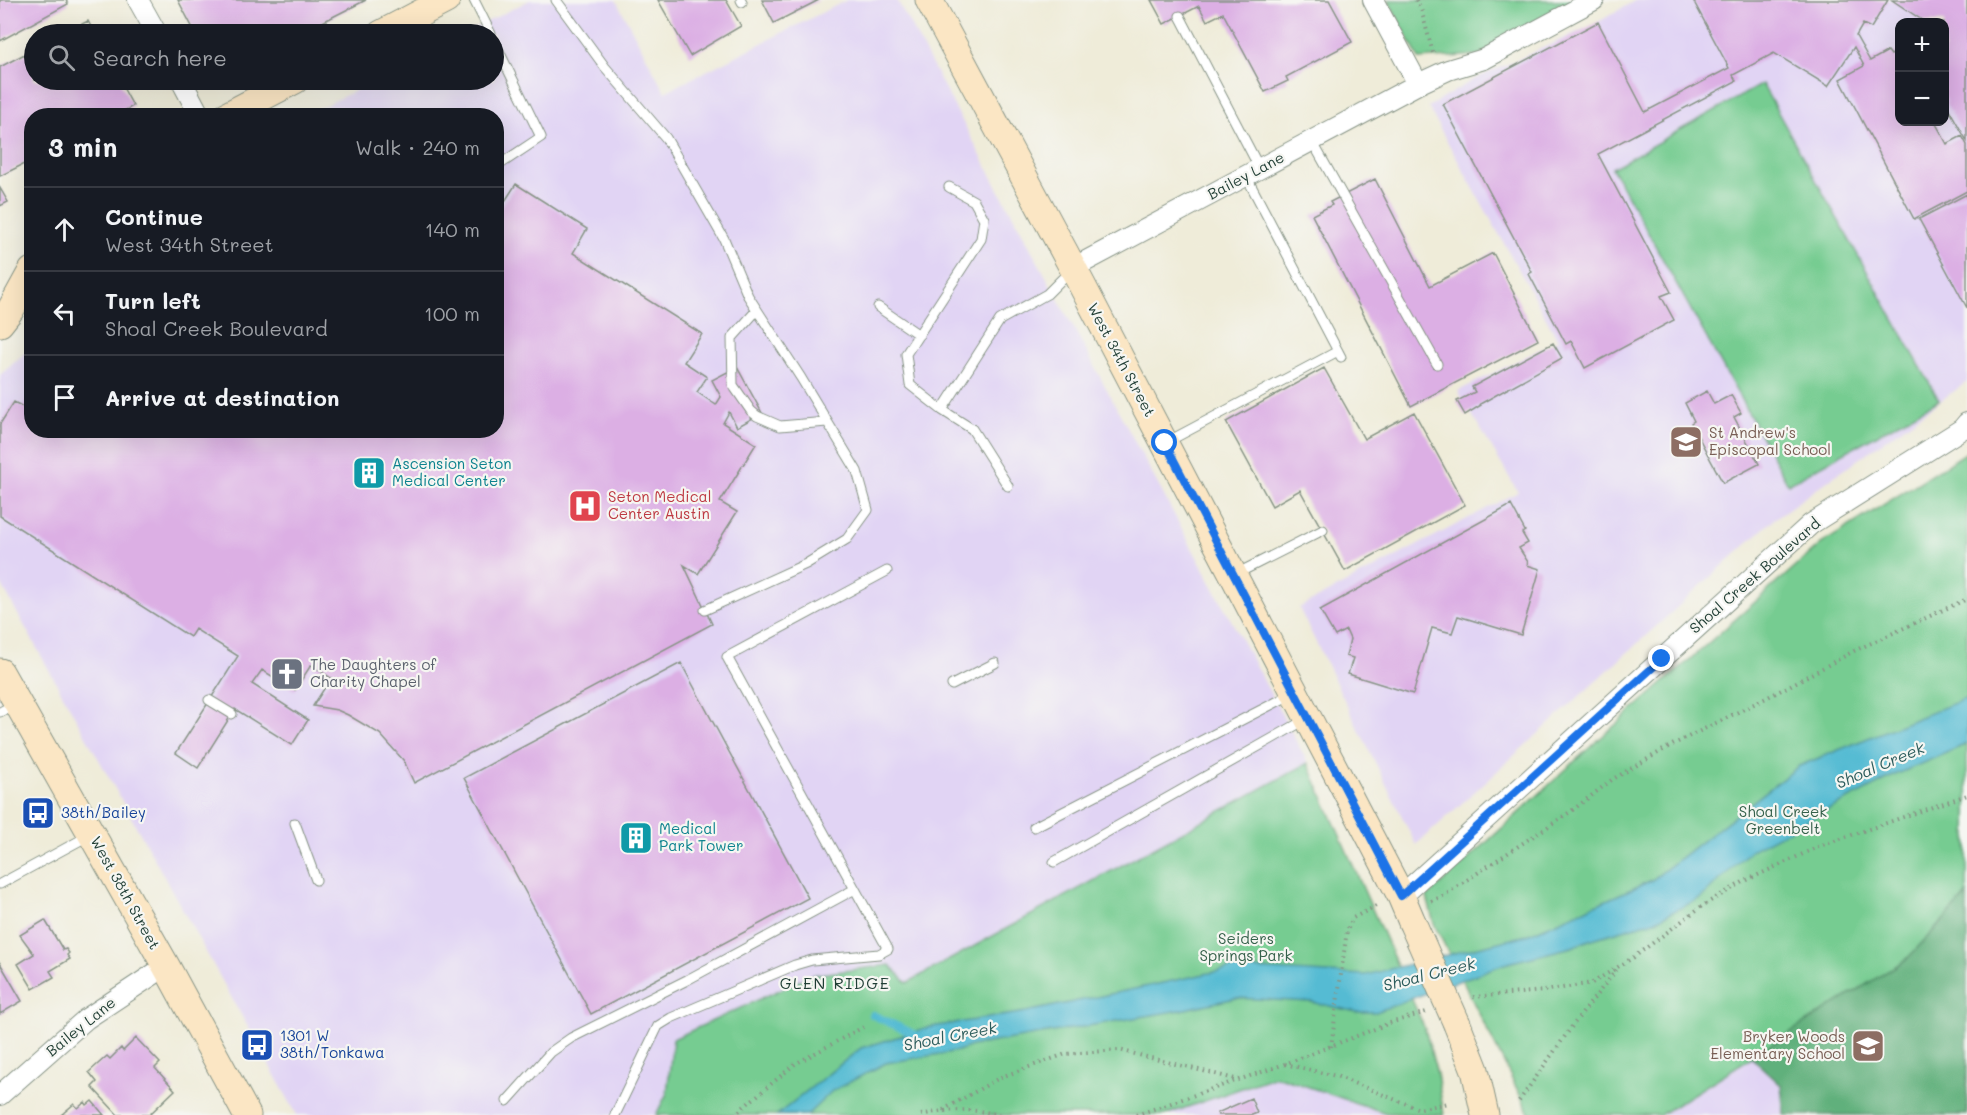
<!DOCTYPE html>
<meta charset="utf-8">
<style>
:root{--surface:#171b24;--page:#20242c;--text:#f1f3f6;--muted:#9ea1a6;--line:#363941}
body{margin:0;font-family:Mali,sans-serif;background:var(--page);color:var(--text)}
.controls{position:absolute;right:18px;top:18px;display:grid;overflow:hidden;border-radius:12px;box-shadow:0 6px 24px #0002}
.controls button{width:54px;height:54px;display:grid;place-items:center;padding:0;border:0;border-bottom:2px solid var(--line);background:var(--surface);color:var(--text);font:30px sans-serif}
.stop{position:absolute;width:18px;height:18px;margin:-14px;border:4px solid #1a73e8;border-radius:50%;background:#fff}
.stop.end{background:#1a73e8;border-color:#fff;box-shadow:0 2px 6px #0008}
.list{margin:0;padding:0;list-style:none}
h2{display:flex;justify-content:space-between;align-items:center;height:78px;margin:0;padding:0 24px;font-size:26px}
h2 small{font-size:20px;font-weight:400;color:var(--muted)}
.list li{display:grid;grid-template-columns:39px 1fr auto;gap:18px;align-items:center;box-sizing:border-box;height:84px;padding:0 24px;border-top:2px solid var(--line)}
.list b{display:block;font-size:22px;white-space:nowrap}
.list p{margin:0;font-size:20px;white-space:nowrap;color:var(--muted)}
.list em{font-size:20px;font-style:normal;color:var(--muted)}
.icon{flex:none;width:33px;height:33px;fill:none;stroke:currentColor;stroke-width:2;stroke-linecap:round;stroke-linejoin:round}
.map{position:relative;flex:none;width:1967px;height:1115px;overflow:hidden}
.search{position:absolute;background:var(--surface);box-shadow:0 6px 24px #0002;left:24px;top:24px;width:480px;height:66px;display:flex;align-items:center;gap:15px;box-sizing:border-box;padding:0 21px;border-radius:33px;color:var(--muted);font-size:22px}
.panel{position:absolute;background:var(--surface);box-shadow:0 6px 24px #0002;left:24px;top:108px;width:480px;height:330px;border-radius:24px}
.map>svg:first-child{display:block}
.built{fill:#e1d4f4;fill-rule:evenodd}
.green{fill:#76cc91;stroke:#4a8462;stroke-width:1.5}
.forest{fill:#60b07b;stroke:#407658;stroke-width:1.5}
.water{fill:#55bbd3;stroke:#3a7c84;stroke-width:1.5}
.lines{fill:none;stroke-linecap:round;stroke-linejoin:round}
.stream{stroke:#55bbd3;stroke-width:8}
.building{fill:#dcafe4}
.lane-casing{stroke:#879486;stroke-width:11}
.street-casing{stroke:#879486;stroke-width:22}
.secondary-casing{stroke:#879486;stroke-width:29}
.path{stroke:#879486;stroke-width:4;stroke-dasharray:1.5 4.5;stroke-linecap:butt}
.lane{stroke:#fff;stroke-width:9}
.street{stroke:#fff;stroke-width:20}
.secondary{stroke:#fbe6c4;stroke-width:27}
.secondary-bridge-casing{stroke:#879486;stroke-width:29;stroke-linecap:butt}
.secondary-bridge{stroke:#fbe6c4;stroke-width:27}
.route{stroke:#1a73e8;stroke-width:8}
.labels{text-anchor:middle;stroke-width:4.5;stroke-linejoin:round;paint-order:stroke}
.street-label{font-size:15px;fill:#1f3d34;stroke:#f6f6f2}
.education-label{font-size:15px;fill:#785e54;stroke:#f6f6f2;text-anchor:start}
.culture-label{font-size:15px;fill:#0d838f;stroke:#f6f6f2;text-anchor:start}
.health-label{font-size:15px;fill:#be3a42;stroke:#f6f6f2;text-anchor:start}
.worship-label{font-size:15px;fill:#5b616d;stroke:#f6f6f2;text-anchor:start}
.park-label{font-size:15px;fill:#35614b;stroke:#f6f6f2}
.transit-label{font-size:15px;fill:#164399;stroke:#f6f6f2;text-anchor:start}
.water-label{font-size:16px;font-style:italic;fill:#2c5c5c;stroke:#f6f6f2}
.neighbourhood-label{font-size:16px;letter-spacing:1.5px;fill:#1f3d34;stroke:#f6f6f2}
</style>
<div class="map">
<svg width="1967" height="1115" viewBox="0 0 1967 1115">
<rect width="100%" height="100%" fill="#f6f6f2"/>
<filter id="ink" filterUnits="userSpaceOnUse"><feTurbulence type="fractalNoise" baseFrequency=".0167" numOctaves="2"/><feDisplacementMap in="SourceGraphic" scale="12" xChannelSelector="R" yChannelSelector="G"/><feConvolveMatrix kernelMatrix="1 2 1 2 8 2 1 2 1" color-interpolation-filters="sRGB"/></filter>
<filter id="wash" filterUnits="userSpaceOnUse"><feTurbulence type="fractalNoise" baseFrequency=".008" numOctaves="4" result="noise"/><feDisplacementMap in="SourceGraphic" scale="24" xChannelSelector="R" yChannelSelector="G"/><feGaussianBlur stdDeviation="1.35" result="paint"/><feColorMatrix in="noise" values="0 0 0 0 0 0 0 0 0 0 0 0 0 0 0 0 0 1.4 0 .05"/><feComposite in="paint" operator="in"/></filter>
<g filter="url(#wash)">
<rect width="100%" height="100%" fill="#efecd9"/>
<path class="built" d="M530,0H616L665,92L847,0H897L1308,763L907,984L673,1039L667,1093L656,1115H297L0,582V375L27,351L31,342L32,430H496V116L306,115L376,80H494V34H463Z
M1636,0H1967V382L1774,519L1416,845L1299,608L1518,492L1458,391L1558,340L1428,107L1475,79L1593,25ZM1900,22H1944V122H1900Z
M1907,959L1967,1115H1660Z
M1276,1076L1386,1113L1395,1115H1165Z"/>
<path class="green" d="M1388,0H1581L1480,55L1419,59Z
M1762,84L1939,400L1788,484L1612,168Z
M1967,452V895L1907,959L1660,1115H1530L1434,924L1427,897L1588,749L1821,544Z
M1308,763L1425,1029L1437,1074L1444,1115L1386,1113L1276,1076L1165,1115H656L667,1093L673,1039L812,975L890,965L907,983Z"/>
<path class="forest" d="M1967,895V1115H1784L1781,1085L1751,1057L1907,959Z"/>
<path class="water" d="M1967,698V744L1895,775L1751,850L1701,898L1654,921L1589,940L1572,947L1504,964L1376,1012H1357L1311,1002L1236,998L1181,1010L971,1046L958,1051L886,1063L832,1091L807,1115H777L861,1048L931,1027L1026,1012L1233,968L1366,975L1527,935L1652,880L1799,766Z"/>
<g class="lines">
<path class="stream" d="M873,1015L918,1036"/>
</g>
<g id="blocks">
<path class="building" d="M0,0H66L68,4L0,41Z
M178,0H366L299,34H196Z
M658,0H726L741,26L690,56Z
M762,0H819L774,23Z
M1151,0H1329L1352,42L1286,77L1288,81L1265,92L1223,13L1207,21L1199,6L1164,24Z
M1693,0H1888L1871,28L1863,24L1856,36L1870,61L1888,51L1891,55L1897,52L1900,57V122H1935L1947,144L1962,136L1967,145V191L1914,219L1840,79L1864,66L1854,47L1828,86L1774,53L1733,75L1736,81L1598,154L1671,292L1661,296L1674,320L1585,368L1571,341L1566,344L1529,274L1532,272L1443,104L1598,22L1645,112L1729,68Z
M1892,0H1967V141L1945,102L1947,101L1944,95V22H1925Z
M88,21L95,34H62Z
M34,49V80H119L133,106L115,116H32V160L0,176V67Z
M1375,179L1430,286L1493,253L1538,340L1411,406L1312,215L1332,205L1330,202Z
M516,184L587,229L573,253L702,334L684,362L707,377L697,392L716,405L721,397L712,380L737,367L762,413L737,427L729,412L723,423L756,444L720,502L737,512L698,574L684,565L712,624L414,783L404,761L380,734L348,715L337,710L313,706L331,678L311,665L295,690L262,670L252,684L308,720L292,745L235,709L198,768L176,753L238,656L195,629L190,637L0,516V424L14,402L23,407L32,393V430H496V215Z
M0,188L8,202L0,206Z
M1967,194V308L1919,219Z
M1553,343L1562,358L1480,404L1481,405L1465,415L1457,401L1475,392L1472,387Z
M1324,368L1364,439L1414,412L1465,505L1345,571L1300,490L1272,506L1226,422Z
M1707,391L1714,404L1731,395L1741,413L1734,417L1759,464L1723,483L1691,423L1694,421L1685,403Z
M1511,505L1525,531L1522,533L1528,543L1519,548L1528,562L1527,565L1540,569L1521,635L1458,616L1452,633L1432,628L1413,694L1348,674L1353,658L1346,656L1350,639L1346,630L1335,636L1320,610Z
M681,663L808,898L591,1014L464,778Z
M45,920L63,950L66,949L69,953L67,955L70,959L50,971L54,977L33,989L18,964L34,954L20,935Z
M0,963L22,1001L0,1014Z
M136,1038L160,1063L155,1068L175,1090L149,1115H118L92,1087L97,1082L89,1072L107,1056L110,1059L121,1048L123,1051Z
M1251,1098L1257,1113L1252,1115H1218L1217,1113Z
M92,1101L104,1115H61L74,1104L78,1108L85,1102L87,1105Z"/>
</g>
</g>
<g filter="url(#ink)">
<use href="#blocks" fill-opacity="0" stroke="#879486" stroke-width="1.5"/>
<g class="lines">
<defs>
<path id="lane" d="M474,0L491,34
M556,0L605,67L666,138L724,239L748,296L801,378L857,471L868,510L847,539L806,564L705,610
M741,0L742,2
M1180,16L1260,169
M494,41L541,137L496,167
M1312,141L1437,364
M1246,176L1341,357
M949,187L974,201L984,219L981,239L906,354L910,385L942,410L972,429L1008,486
M878,307L919,335
M757,310L732,338L733,385L751,411L757,416L780,426L827,422
M942,410L1000,320L1047,294L1071,270
M1165,443L1338,351
M1236,574L1323,530
M952,685L995,663
M209,700L232,714
M0,712L15,704
M295,823L316,880
M1034,827L1292,694
M1054,862L1305,720
M0,884L90,835
M507,1101L551,1052L571,1038L687,980L855,889
M615,1115L658,1026L671,1018L795,965L812,960L879,954L888,949L727,657L887,571"/>
<path id="street" d="M138,0L157,34
M1373,0L1418,84
M181,80L200,116
M1073,268L1418,84L1448,70L1484,59L1594,0
M1401,896L1811,524L1962,429L1967,423
M0,1095L86,1019L166,966"/>
<path id="secondary" d="M929,0L1073,268L1401,896L1412,922
M381,34L446,0
M226,116L295,80
M0,323L11,309L32,271
M0,672L166,966L247,1115
M1457,1024L1475,1070L1485,1115"/>
</defs>
<use href="#lane" class="lane-casing"/>
<use href="#street" class="street-casing"/>
<use href="#secondary" class="secondary-casing"/>
<path class="path" d="M1416,0L1421,9L1433,53
M1431,901L1441,897L1570,812L1613,779L1670,746L1776,693L1854,651L1967,599
M1473,997L1544,991L1592,983L1634,957L1702,906L1743,882L1820,846L1967,795
M1331,1047L1347,930L1353,918L1378,905
M1285,1064L1336,1076L1419,1109L1449,1103
M1519,1101L1573,1025L1617,969
M943,1110L1001,1077L1066,1054L1119,1050L1235,1079
M734,1115L795,1064L867,1025
M921,1115C947,1109 973,1108 999,1115
M1136,1115L1285,1064L1390,1023L1426,1012"/>
<use href="#lane" class="lane"/>
<use href="#street" class="street"/>
<use href="#secondary" class="secondary"/>
<defs>
<path id="secondary-bridge" d="M1412,922L1457,1024"/>
</defs>
<use href="#secondary-bridge" class="secondary-bridge-casing"/>
<use href="#secondary-bridge" class="secondary-bridge"/>
</g>
</g>
<g class="lines" filter="url(#ink)">
<path class="route" d="M1165,443L1401,896L1662,659"/>
</g>
<defs>
<symbol id="school-square" viewBox="-11 -11 22 22"><rect x="-9" y="-9" width="18" height="18" rx="4" fill="#8d6e63" stroke="#f6f6f2"/><path d="M0-5L7-2L0 1L-7-2ZM-4 1L0 2.5L4 1V4Q0 6-4 4Z" fill="#fff"/></symbol>
<symbol id="building-square" viewBox="-11 -11 22 22"><rect x="-9" y="-9" width="18" height="18" rx="4" fill="#0f9aa8" stroke="#f6f6f2"/><path d="M-4-6H4V6H1V3H-1V6H-4ZM-2.5-4.3h1.7v1.8h-1.7ZM.8-4.3h1.7v1.8H.8ZM-2.5-1h1.7V.8h-1.7ZM.8-1h1.7V.8H.8Z" fill="#fff"/></symbol>
<symbol id="hospital-square" viewBox="-11 -11 22 22"><rect x="-9" y="-9" width="18" height="18" rx="4" fill="#e0444e" stroke="#f6f6f2"/><path d="M-5-5h3v3.5h4V-5h3V5h-3V1.5h-4V5h-3Z" fill="#fff"/></symbol>
<symbol id="church-square" viewBox="-11 -11 22 22"><rect x="-9" y="-9" width="18" height="18" rx="4" fill="#6b7280" stroke="#f6f6f2"/><path d="M-1.2-6h2.4v3.5h3.3v2.4h-3.3V6h-2.4V-.1h-3.3v-2.4h3.3Z" fill="#fff"/></symbol>
<symbol id="bus-square" viewBox="-11 -11 22 22"><rect x="-9" y="-9" width="18" height="18" rx="4" fill="#1a4fb4" stroke="#f6f6f2"/><path d="M-5-6H5V4H4V6H2V4H-2V6H-4V4H-5ZM-3.5-4V0h7V-4ZM-3.5 1.2v1.5H-2V1.2ZM2 1.2v1.5H3.5V1.2Z" fill="#fff"/></symbol>
</defs>
<g fill-rule="evenodd">
<use href="#school-square" x="1667" y="423" width="38" height="38"/>
<use href="#building-square" x="350" y="454" width="38" height="38"/>
<use href="#hospital-square" x="566" y="487" width="38" height="38"/>
<use href="#church-square" x="268" y="655" width="38" height="38"/>
<use href="#bus-square" x="19" y="794" width="38" height="38"/>
<use href="#building-square" x="617" y="819" width="38" height="38"/>
<use href="#bus-square" x="238" y="1026" width="38" height="38"/>
<use href="#school-square" x="1849" y="1027" width="38" height="38"/>
</g>
<g class="labels">
<g class="street-label">
<text transform="translate(1246 176) rotate(-28)" y="5">Bailey Lane</text>
<text transform="translate(1121 360) rotate(62)" y="5">West 34th Street</text>
<text transform="translate(1755 576) rotate(-41)" y="5">Shoal Creek Boulevard</text>
<text transform="translate(125 893) rotate(61)" y="5">West 38th Street</text>
<text transform="translate(81 1027) rotate(-39)" y="5">Bailey Lane</text>
</g>
<g class="education-label">
<text x="1709" y="438">St Andrew's<tspan x="1709" dy="17">Episcopal School</tspan></text>
<text x="1845" y="1042" text-anchor="end">Bryker Woods<tspan x="1845" dy="17">Elementary School</tspan></text>
</g>
<g class="culture-label">
<text x="392" y="469">Ascension Seton<tspan x="392" dy="17">Medical Center</tspan></text>
<text x="659" y="834">Medical<tspan x="659" dy="17">Park Tower</tspan></text>
</g>
<g class="health-label">
<text x="608" y="502">Seton Medical<tspan x="608" dy="17">Center Austin</tspan></text>
</g>
<g class="worship-label">
<text x="310" y="670">The Daughters of<tspan x="310" dy="17">Charity Chapel</tspan></text>
</g>
<g class="park-label">
<text x="1783" y="817">Shoal Creek<tspan x="1783" dy="17">Greenbelt</tspan></text>
<text x="1246" y="944">Seiders<tspan x="1246" dy="17">Springs Park</tspan></text>
</g>
<g class="transit-label">
<text x="61" y="818">38th/Bailey</text>
<text x="280" y="1041">1301 W<tspan x="280" dy="17">38th/Tonkawa</tspan></text>
</g>
<g class="water-label">
<text transform="translate(1880 765) rotate(-23)" y="6">Shoal Creek</text>
<text transform="translate(1429 974) rotate(-14)" y="6">Shoal Creek</text>
<text transform="translate(950 1036) rotate(-11)" y="6">Shoal Creek</text>
</g>
<g class="neighbourhood-label">
<text x="835" y="989">GLEN RIDGE</text>
</g>
</g>
</svg>
<div class="controls">
<button>+</button>
<button>−</button>
</div>
<div class="stop" style="left:1165px;top:443px"></div>
<div class="stop end" style="left:1662px;top:659px"></div>
<div class="search"><svg class="icon" aria-label="search" viewBox="0 0 24 24"><circle cx="10" cy="10" r="6"/><path d="M15 15l6 6"/></svg>Search here</div>
<section class="panel">
<h2>3 min<small>Walk · 240 m</small></h2>
<ul class="list">
<li><svg class="icon" aria-label="ahead" viewBox="0 0 24 24"><path d="M12 20V5M6 11l6-6 6 6"/></svg><div><b>Continue</b><p>West 34th Street</p></div><em>140 m</em></li>
<li><svg class="icon" aria-label="left" viewBox="0 0 24 24"><path d="M17 20v-9H6M10 6l-5 5 5 5"/></svg><div><b>Turn left</b><p>Shoal Creek Boulevard</p></div><em>100 m</em></li>
<li><svg class="icon" aria-label="arrive" viewBox="0 0 24 24"><path d="M6 21V4h12l-3 4 3 4H6"/></svg><div><b>Arrive at destination</b></div></li>
</ul>
</section>
</div>
